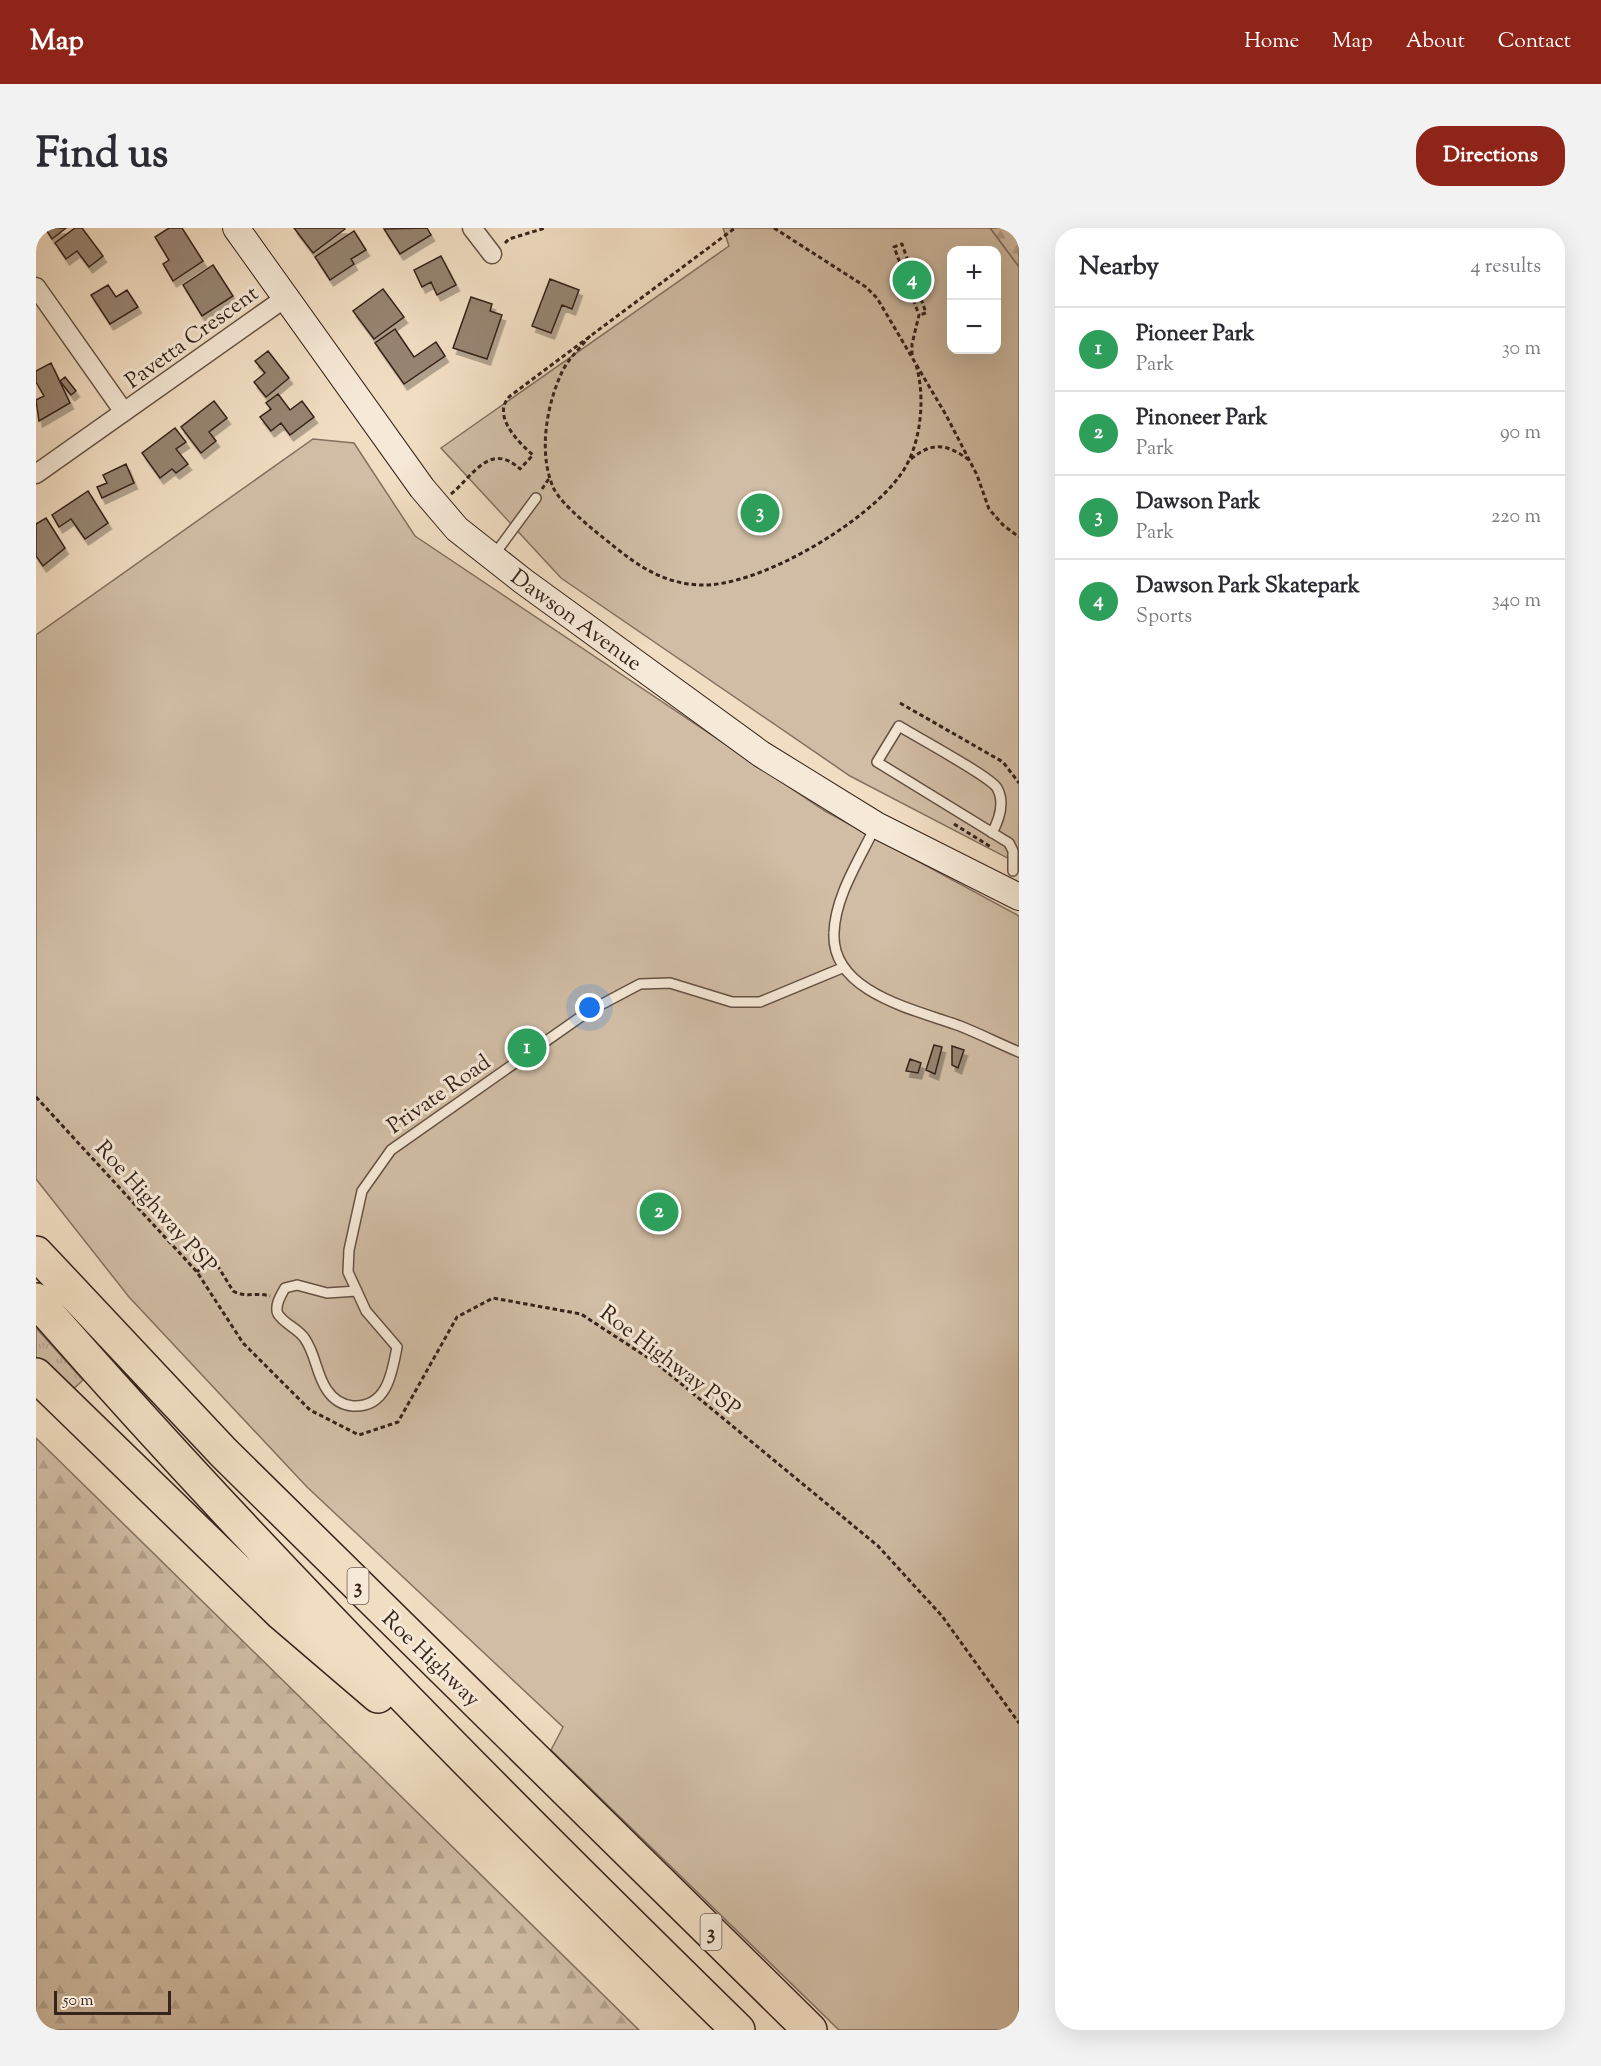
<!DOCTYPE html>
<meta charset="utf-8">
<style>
:root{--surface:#fff;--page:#f2f2f3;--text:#2b2b33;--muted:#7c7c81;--line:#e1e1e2;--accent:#8f2418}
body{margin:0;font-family:"Sorts Mill Goudy",serif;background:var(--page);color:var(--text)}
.controls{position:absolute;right:18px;top:18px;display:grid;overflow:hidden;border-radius:12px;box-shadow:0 6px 24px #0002}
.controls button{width:54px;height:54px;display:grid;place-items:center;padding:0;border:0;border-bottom:2px solid var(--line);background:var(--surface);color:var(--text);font:30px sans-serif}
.scale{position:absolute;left:18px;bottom:15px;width:117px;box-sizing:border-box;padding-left:6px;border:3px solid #36231a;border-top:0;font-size:16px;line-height:21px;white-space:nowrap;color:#36231a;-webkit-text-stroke:4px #f6e9d7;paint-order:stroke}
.you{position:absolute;left:554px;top:780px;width:21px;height:21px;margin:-15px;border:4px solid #fff;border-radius:50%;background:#1a73e8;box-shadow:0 0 0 9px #1a73e833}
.badge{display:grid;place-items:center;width:39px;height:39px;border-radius:50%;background:var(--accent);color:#fff;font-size:20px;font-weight:700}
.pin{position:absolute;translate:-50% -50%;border:3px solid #fff;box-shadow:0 2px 6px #0006}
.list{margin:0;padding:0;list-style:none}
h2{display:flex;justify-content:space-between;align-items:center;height:78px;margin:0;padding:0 24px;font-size:26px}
h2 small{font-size:20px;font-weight:400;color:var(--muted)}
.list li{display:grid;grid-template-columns:39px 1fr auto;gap:18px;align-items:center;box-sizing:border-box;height:84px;padding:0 24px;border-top:2px solid var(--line)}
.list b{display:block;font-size:22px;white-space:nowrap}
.list p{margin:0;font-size:20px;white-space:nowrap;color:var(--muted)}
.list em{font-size:20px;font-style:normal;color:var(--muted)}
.map{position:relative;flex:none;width:983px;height:1802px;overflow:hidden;border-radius:24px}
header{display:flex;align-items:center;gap:36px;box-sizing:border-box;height:84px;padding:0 30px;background:var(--accent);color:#fff}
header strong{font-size:28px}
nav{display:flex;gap:33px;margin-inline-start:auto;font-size:21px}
.intro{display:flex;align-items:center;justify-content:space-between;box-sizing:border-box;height:144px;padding:0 36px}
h1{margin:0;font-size:42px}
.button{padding:15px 27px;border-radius:24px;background:var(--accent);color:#fff;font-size:21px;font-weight:700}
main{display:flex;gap:36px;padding:0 36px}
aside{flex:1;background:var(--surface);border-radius:24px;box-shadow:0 6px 24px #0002}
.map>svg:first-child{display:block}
.grass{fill:url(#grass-tufts);stroke:#847060;stroke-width:1.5}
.forest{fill:url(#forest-firs);stroke:#847060;stroke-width:1.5}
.park{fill:#d1bda5;stroke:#847060;stroke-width:1.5;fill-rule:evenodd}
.building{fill:#978471;stroke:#36231a;stroke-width:1.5;filter:url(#shadow)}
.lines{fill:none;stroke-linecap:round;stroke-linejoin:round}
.lane-casing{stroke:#655244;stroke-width:12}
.street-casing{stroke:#655244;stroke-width:21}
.secondary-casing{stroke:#36231a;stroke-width:28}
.highway-casing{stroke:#36231a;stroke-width:36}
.path{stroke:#36231a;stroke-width:3;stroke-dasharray:4.5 3;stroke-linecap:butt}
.lane{stroke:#f6e9d7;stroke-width:9}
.street{stroke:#f6e9d7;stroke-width:18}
.secondary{stroke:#f6e9d7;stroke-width:26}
.highway{stroke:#f1ddc2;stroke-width:33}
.labels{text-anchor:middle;stroke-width:6;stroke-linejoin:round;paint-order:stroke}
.shield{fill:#f6e9d7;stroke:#705e53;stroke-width:1.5}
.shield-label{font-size:21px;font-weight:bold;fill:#36231a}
.street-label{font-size:22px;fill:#36231a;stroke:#f6e9d7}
</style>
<header>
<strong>Map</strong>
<nav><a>Home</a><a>Map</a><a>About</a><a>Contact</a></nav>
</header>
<div class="intro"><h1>Find us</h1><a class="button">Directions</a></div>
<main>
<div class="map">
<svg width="983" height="1802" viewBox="0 0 983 1802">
<defs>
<pattern id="grass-tufts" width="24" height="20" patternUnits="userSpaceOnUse" patternTransform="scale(1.5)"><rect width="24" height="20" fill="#d1bda5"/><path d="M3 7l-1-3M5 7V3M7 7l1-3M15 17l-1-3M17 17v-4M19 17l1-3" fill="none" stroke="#b4a28d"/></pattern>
<pattern id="forest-firs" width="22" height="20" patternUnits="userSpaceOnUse" patternTransform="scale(1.5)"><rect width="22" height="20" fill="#d1bda5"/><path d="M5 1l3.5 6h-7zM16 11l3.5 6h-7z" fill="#b4a28d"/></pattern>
<filter id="shadow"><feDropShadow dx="3.5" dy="6" stdDeviation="0" flood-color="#0004"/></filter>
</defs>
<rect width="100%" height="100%" fill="#f1ddc2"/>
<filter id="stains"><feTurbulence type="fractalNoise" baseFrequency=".00333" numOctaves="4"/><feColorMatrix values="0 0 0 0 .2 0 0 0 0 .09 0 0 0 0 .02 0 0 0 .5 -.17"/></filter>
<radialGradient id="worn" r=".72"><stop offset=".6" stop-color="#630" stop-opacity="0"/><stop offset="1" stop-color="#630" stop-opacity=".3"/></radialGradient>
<path class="grass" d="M0,1100L47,1152L30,1168L0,1138Z"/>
<path class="forest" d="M954,0H983V39Z
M0,1210L603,1802H0Z"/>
<path class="park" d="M687,0H954L983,39V636L814,548L525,350L405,220L693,18ZM915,22H960V122H915Z
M277,211L318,215L379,308L789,583L983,688V1802H803L515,1522L527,1499L271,1259L93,1069L0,951V407Z"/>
<path class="building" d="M9,0H30L16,11Z
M39,0H46L67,28L53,39L41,23L30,31L19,15Z
M133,0H146L167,33L137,53L127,36L133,32L119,9Z
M258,0H308L309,1L277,25Z
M391,0L395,7L364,26L348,1Z
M318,3L330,22L315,31L318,36L294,52L279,29Z
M405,28L420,57L401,67L395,54L386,59L378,42Z
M177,37L197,68L166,88L147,57Z
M514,51L543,62L536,81L526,77L515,105L496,98Z
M72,57L80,69L91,62L102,79L74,96L55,67Z
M347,61L368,89L338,111L317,83Z
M435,69L456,76L454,83L466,87L451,131L417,120Z
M359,101L378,129L400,114L409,128L368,156L339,115Z
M232,123L253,150L230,169L218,154L229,145L219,133Z
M15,135L34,175L3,193L0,172L8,168L0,154V143Z
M29,149L40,163L35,167L24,153Z
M242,166L254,182L266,173L278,189L254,207L245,195L235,203L224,189L235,181L230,175Z
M178,173L191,190L173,204L180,213L165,225L145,199Z
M139,200L150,214L140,221L152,236L140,245L136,241L124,250L106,225Z
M90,236L98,255L66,270L61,259L71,255L67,247Z
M52,263L72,295L49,311L35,291L23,299L16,287Z
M10,290L29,320L7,338L0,328V296Z
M898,817L906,819L899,846L890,842Z
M916,818L928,822L922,840L916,837Z
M874,831L885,835L882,845L870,843Z"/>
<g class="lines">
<defs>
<path id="lane" d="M458,327L500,270
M839,599C824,631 799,668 798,705C795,765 881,782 924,798C944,806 964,816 983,824
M956,605C963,592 969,574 961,560C955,549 879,508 863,498L841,534L973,615L977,623V643
M321,1063L291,1065L261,1057L249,1060C245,1067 238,1078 242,1086C248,1096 263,1101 269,1111C280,1127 280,1146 291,1162C297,1171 306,1177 317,1178C351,1180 356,1145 361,1119L330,1083L312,1044L313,1022L326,963L355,922L553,783L604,756L634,755L696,774H724L806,740"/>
<path id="street" d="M436,0L456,26
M0,59L88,184
M0,246L249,70"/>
<path id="secondary" d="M200,0L386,260L421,301L487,353L725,526L840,597L983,669"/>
<path id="highway" d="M0,1025L188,1225L774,1802
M0,1072C222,1326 461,1566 702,1802
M0,1147L245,1385L342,1468"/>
</defs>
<use href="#lane" class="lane-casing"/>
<use href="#street" class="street-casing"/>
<use href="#secondary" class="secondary-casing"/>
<use href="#highway" class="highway-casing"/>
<path class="path" d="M738,0L830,59L841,70L910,187L941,247L953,281L967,297L983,309
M469,15L473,11L509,0
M554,108C545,119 532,131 526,144C511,176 502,224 517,259C524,276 560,304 575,316C602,338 627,355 663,357C722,360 832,294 865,246C885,218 890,170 880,137
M876,127V116L883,87L858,19L866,16L890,85L883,87
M875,231C897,213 911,216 933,232
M506,261L514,249
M415,266C437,248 454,213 484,241L497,227C482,214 455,187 474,168L699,0
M864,475L967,534L983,555
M918,596L955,619
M0,869L161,1044L207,1115L274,1182L323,1207L362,1194L421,1089L457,1070L545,1086L620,1135L842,1318L906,1388L983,1495
M161,1044L166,1039L177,1036L183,1040L197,1063C209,1070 221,1064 234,1068"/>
<use href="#lane" class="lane"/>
<use href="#street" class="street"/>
<use href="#secondary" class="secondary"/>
<use href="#highway" class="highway"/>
</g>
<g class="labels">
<g class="shield">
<rect x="311.5" y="1340" width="21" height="36" rx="4.5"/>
<rect x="664.5" y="1686" width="21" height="36" rx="4.5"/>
</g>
<g class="shield-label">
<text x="322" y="1365">3</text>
<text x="675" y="1711">3</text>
</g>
<g class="street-label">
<text transform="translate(155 108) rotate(-36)" y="8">Pavetta Crescent</text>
<text transform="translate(541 391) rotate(36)" y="8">Dawson Avenue</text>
<text transform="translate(402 865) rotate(-35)" y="8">Private Road</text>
<text transform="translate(121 978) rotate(48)" y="8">Roe Highway PSP</text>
<text transform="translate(635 1132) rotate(37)" y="8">Roe Highway PSP</text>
<text transform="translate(396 1430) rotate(44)" y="8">Roe Highway</text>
</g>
</g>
<rect width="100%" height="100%" filter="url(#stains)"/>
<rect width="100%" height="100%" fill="url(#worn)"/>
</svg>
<div class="controls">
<button>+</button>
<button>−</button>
</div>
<div class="scale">50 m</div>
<div class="you"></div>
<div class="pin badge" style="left:491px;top:820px;background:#2e9e5b">1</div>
<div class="pin badge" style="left:623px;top:984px;background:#2e9e5b">2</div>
<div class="pin badge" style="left:724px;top:285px;background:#2e9e5b">3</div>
<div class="pin badge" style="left:876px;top:52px;background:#2e9e5b">4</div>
</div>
<aside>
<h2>Nearby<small>4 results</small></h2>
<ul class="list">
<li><span class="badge" style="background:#2e9e5b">1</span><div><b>Pioneer Park</b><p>Park</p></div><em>30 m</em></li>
<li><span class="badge" style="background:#2e9e5b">2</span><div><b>Pinoneer Park</b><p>Park</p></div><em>90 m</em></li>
<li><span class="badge" style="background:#2e9e5b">3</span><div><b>Dawson Park</b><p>Park</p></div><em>220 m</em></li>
<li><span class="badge" style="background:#2e9e5b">4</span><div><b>Dawson Park Skatepark</b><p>Sports</p></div><em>340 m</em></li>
</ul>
</aside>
</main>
